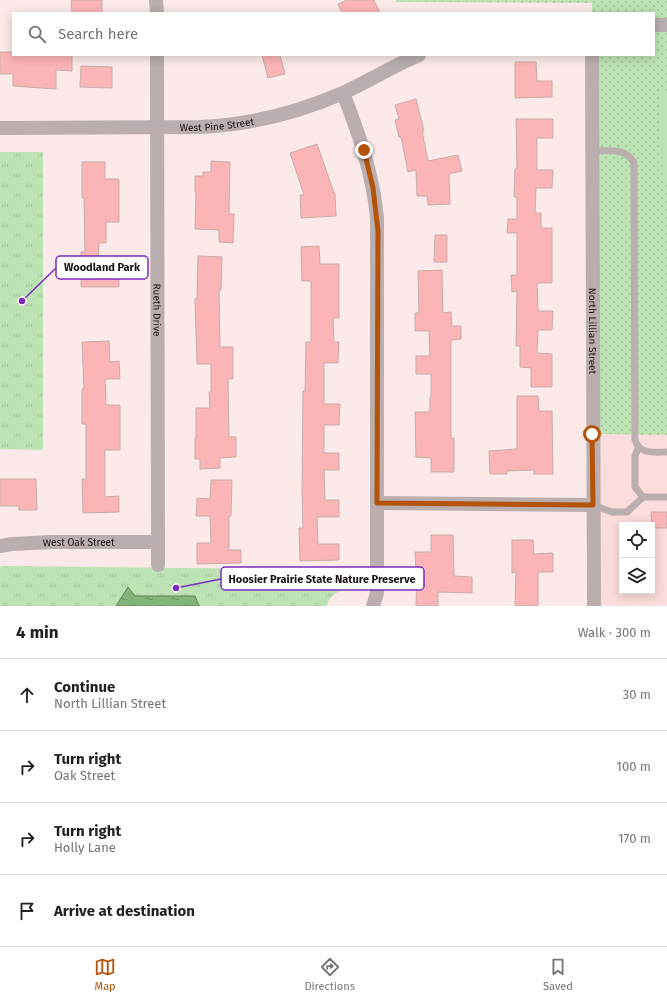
<!DOCTYPE html>
<meta charset="utf-8">
<style>
:root{--surface:#fff;--page:#f6f6f6;--text:#202124;--muted:#757577;--line:#e0e0e0;--accent:#b45309}
body{margin:0;font-family:"Fira Sans",sans-serif;background:var(--page);color:var(--text)}
.controls{position:absolute;right:12px;bottom:12px;display:grid;overflow:hidden;border-radius:0px;box-shadow:0 2px 10px #0003}
.controls button{width:36px;height:36px;display:grid;place-items:center;padding:0;border:0;border-bottom:1px solid var(--line);background:var(--surface);color:var(--text);font:20px sans-serif}
.stop{position:absolute;width:12px;height:12px;margin:-9px;border:3px solid #b45309;border-radius:50%;background:#fff}
.stop.end{background:#b45309;border-color:#fff;box-shadow:0 1px 4px #0008}
.list{margin:0;padding:0;list-style:none}
h2{display:flex;justify-content:space-between;align-items:center;height:52px;margin:0;padding:0 16px;font-size:17px}
h2 small{font-size:13px;font-weight:400;color:var(--muted)}
.list li{display:grid;grid-template-columns:26px 1fr auto;gap:12px;align-items:center;box-sizing:border-box;height:72px;padding:0 16px;border-top:1px solid var(--line)}
.list b{display:block;font-size:15px;white-space:nowrap}
.list p{margin:0;font-size:13px;white-space:nowrap;color:var(--muted)}
.list em{font-size:13px;font-style:normal;color:var(--muted)}
.icon{flex:none;width:22px;height:22px;fill:none;stroke:currentColor;stroke-width:2;stroke-linecap:round;stroke-linejoin:round}
.map{position:relative;flex:none;width:667px;height:606px;overflow:hidden}
.search{position:absolute;background:var(--surface);box-shadow:0 2px 10px #0003;left:12px;right:12px;top:12px;height:44px;display:flex;align-items:center;gap:10px;box-sizing:border-box;padding:0 14px;border-radius:0px;color:var(--muted);font-size:15px}
.sheet{height:340px;background:var(--surface)}
nav{display:flex;justify-content:space-around;align-items:center;box-sizing:border-box;height:56px;border-top:1px solid var(--line);background:var(--surface);font-size:11px;color:var(--muted)}
nav a{display:grid;justify-items:center;gap:2px}
nav .on{color:var(--accent)}
.map>svg:first-child{display:block}
.built{fill:#fcdddd;fill-rule:evenodd}
.grass{fill:url(#grass-dots)}
.park{fill:url(#park-tufts)}
.pitch{fill:#bde3b4}
.water{fill:url(#water-ripples);stroke:#648459}
.building{fill:#fbb5b6;stroke:#c7abab}
.lines{fill:none;stroke-linecap:round;stroke-linejoin:round}
.lane{stroke:#baaeae;stroke-width:7}
.street{stroke:#baaeae;stroke-width:14}
.route{stroke:#b45309;stroke-width:5}
.labels{text-anchor:middle;stroke-width:3;stroke-linejoin:round;paint-order:stroke}
.street-label{font-size:10px;fill:#1b1212;stroke:#fff}
.leader{fill:none;stroke:#7b2cbf;stroke-width:1.5}
.callout-dot{fill:#7b2cbf;stroke:#fff;stroke-width:1.5}
.callout{fill:#fff;stroke:#7b2cbf;stroke-width:1.5}
.callout-label{font-size:11px;text-anchor:middle;font-weight:bold;fill:#1b1212}
</style>
<div class="map">
<svg width="667" height="606" viewBox="0 0 667 606">
<defs>
<pattern id="grass-dots" width="8" height="8" patternUnits="userSpaceOnUse"><rect width="8" height="8" fill="#bde3b4"/><path d="M2 2h.1M6 6h.1" fill="none" stroke="#a2c29a" stroke-width="1.8" stroke-linecap="round"/></pattern>
<pattern id="park-tufts" width="24" height="20" patternUnits="userSpaceOnUse"><rect width="24" height="20" fill="#bde3b4"/><path d="M3 7l-1-3M5 7V3M7 7l1-3M15 17l-1-3M17 17v-4M19 17l1-3" fill="none" stroke="#a2c29a"/></pattern>
<pattern id="water-ripples" width="26" height="14" patternUnits="userSpaceOnUse"><rect width="26" height="14" fill="#83b578"/><path d="M2 4q2-2 4 0t4 0M15 11q2-2 4 0t4 0" fill="none" stroke="#6a9261"/></pattern>
</defs>
<rect width="100%" height="100%" fill="#fceaea"/>
<path class="built" d="M592,434L667,435V606H594ZM622,525H652V591H622Z"/>
<path class="grass" d="M396,0H667V435L592,434V55H654V13H592V3L396,2Z"/>
<path class="park" d="M0,152H43V450L0,449Z
M4,566L361,570L362,586C349,588 330,590 327,606H0V567Z"/>
<path class="pitch" d="M659,91H667V179H663Z"/>
<path class="water" d="M128,587L135,596H195L199,606H116Z"/>
<path class="building" d="M71,0H102V13H72Z
M347,0H374L380,13H342L338,4Z
M0,52H13V55H72V71L56,70V89L13,86V74H0Z
M262,55H280L285,74L268,78Z
M515,62H536L537,81H552V97L515,98Z
M81,66L112,67V88L80,87Z
M416,99L424,131H422L428,161L458,155L462,171L449,174L450,204L428,205L427,196H417L416,170L408,172L401,137H399L395,120L399,119L395,105Z
M516,119H553V138H537V170H553L552,188H536L535,213H541V228H552V283H537L538,311H553L552,330H538L537,353L552,354V387H531V368L520,367V346H516L517,291L512,292L511,275H517V233H507L508,219H517V197H514L515,169H517Z
M317,144L334,193H335L336,216L301,218L300,195H304L290,153Z
M211,161L230,162L229,214H234L233,243L219,242V230L195,229L196,192H195V176H203V172H211Z
M82,162H105V179H119V222H106V243H99L98,266H109V270H119V287H81V252H85L84,198H82Z
M435,235H447V262H434Z
M319,246L320,264H339V318H333L334,342H339L338,363H324V404H340L339,425H324V453H339V470H324L325,500H339V517H317L318,544H339V560L300,561L299,528H303L302,492L303,391H305L306,342H311V281H302L301,247Z
M198,256L222,257L221,290H219L220,347H233V379H228L229,437H236V457L220,458V468L200,469V459H195V438H196V408H210L209,392H211V364H197L195,299H197Z
M442,270L443,313L451,312L452,326H461V339L451,340V438H454V472H431V458L416,457L415,412H430V397H431V374H416V356H430L429,331H415V313H419L418,271Z
M109,341L110,362L119,361L120,379H105L106,405H120V450H105V497L119,496V512L83,513L82,479H86V424H82V389L84,388L82,342Z
M517,396H538L539,411H552L553,474H534V470L507,471V474H490L489,451L517,449Z
M0,479H36L37,510H19V506H0Z
M211,480H232L231,516H229V550H241V563L197,564V543H211L210,516H196L197,498L210,499Z
M651,512H667V528H652Z
M431,535H453L454,576L472,577V593L438,592V606H416L417,570H416L415,552H431Z
M512,540H533L534,554L553,553V572H538V606H515L516,572L512,573Z"/>
<g class="lines">
<path class="lane" d="M592,151C607,151 626,147 634,163L635,440C640,455 654,452 667,452
M638,448L635,456V487L643,497
M593,505L612,512H627L643,497H667"/>
<g class="street">
<path d="M156,0L157,13"/>
<path d="M654,25H667"/>
<path id="s1" d="M157,55L158,565"/>
<path id="s2" d="M592,55L594,606"/>
<path d="M343,93C359,134 373,174 377,218V593L373,606"/>
<path id="s3" d="M0,128L199,127C249,125 297,113 343,93C369,81 393,66 419,55"/>
<path d="M377,503L593,505"/>
<path id="s4" d="M0,546L12,544L52,542H157"/>
</g>
</g>
<g class="lines">
<path class="route" d="M364,150L373,188L378,231L377,503L593,505L592,434"/>
</g>
<g class="labels">
<g class="street-label">
<text dy="4" stroke="none"><textPath href="#s3" startOffset="217">West Pine Street</textPath></text>
<text dy="4" stroke="none"><textPath href="#s1" startOffset="255">Rueth Drive</textPath></text>
<text dy="4" stroke="none"><textPath href="#s2" startOffset="276">North Lillian Street</textPath></text>
<text dy="4" stroke="none"><textPath href="#s4" startOffset="79">West Oak Street</textPath></text>
</g>
</g>
<path class="leader" d="M22 301L56 268M176 588L221 579"/>
<g class="callout-dot">
<circle cx="22" cy="301" r="4"/>
<circle cx="176" cy="588" r="4"/>
</g>
<g class="callout">
<rect x="56" y="256" width="92" height="23" rx="4"/>
<rect x="221" y="567" width="203" height="23" rx="4"/>
</g>
<g class="callout-label">
<text x="102" y="271">Woodland Park</text>
<text x="322" y="583">Hoosier Prairie State Nature Preserve</text>
</g>
</svg>
<div class="controls">
<button><svg class="icon" aria-label="locate" viewBox="0 0 24 24"><circle cx="12" cy="12" r="6"/><path d="M12 2v4M12 18v4M2 12h4M18 12h4"/></svg></button>
<button><svg class="icon" aria-label="layers" viewBox="0 0 24 24"><path d="M12 4l9 5-9 5-9-5zM3 14l9 5 9-5"/></svg></button>
</div>
<div class="stop" style="left:592px;top:434px"></div>
<div class="stop end" style="left:364px;top:150px"></div>
<div class="search"><svg class="icon" aria-label="search" viewBox="0 0 24 24"><circle cx="10" cy="10" r="6"/><path d="M15 15l6 6"/></svg>Search here</div>
</div>
<section class="sheet">
<h2>4 min<small>Walk · 300 m</small></h2>
<ul class="list">
<li><svg class="icon" aria-label="ahead" viewBox="0 0 24 24"><path d="M12 20V5M6 11l6-6 6 6"/></svg><div><b>Continue</b><p>North Lillian Street</p></div><em>30 m</em></li>
<li><svg class="icon" aria-label="right" viewBox="0 0 24 24"><path d="M7 20v-9h11M14 6l5 5-5 5"/></svg><div><b>Turn right</b><p>Oak Street</p></div><em>100 m</em></li>
<li><svg class="icon" aria-label="right" viewBox="0 0 24 24"><path d="M7 20v-9h11M14 6l5 5-5 5"/></svg><div><b>Turn right</b><p>Holly Lane</p></div><em>170 m</em></li>
<li><svg class="icon" aria-label="arrive" viewBox="0 0 24 24"><path d="M6 21V4h12l-3 4 3 4H6"/></svg><div><b>Arrive at destination</b></div></li>
</ul>
</section>
<nav>
<a class="on"><svg class="icon" aria-label="map" viewBox="0 0 24 24"><path d="M3 6l6-2 6 2 6-2v14l-6 2-6-2-6 2zM9 4v14M15 6v14"/></svg>Map</a>
<a><svg class="icon" aria-label="directions" viewBox="0 0 24 24"><path d="M12 3l9 9-9 9-9-9zM9 14v-3h6M13 9l2 2-2 2"/></svg>Directions</a>
<a><svg class="icon" aria-label="saved" viewBox="0 0 24 24"><path d="M7 4h10v16l-5-4-5 4z"/></svg>Saved</a>
</nav>
